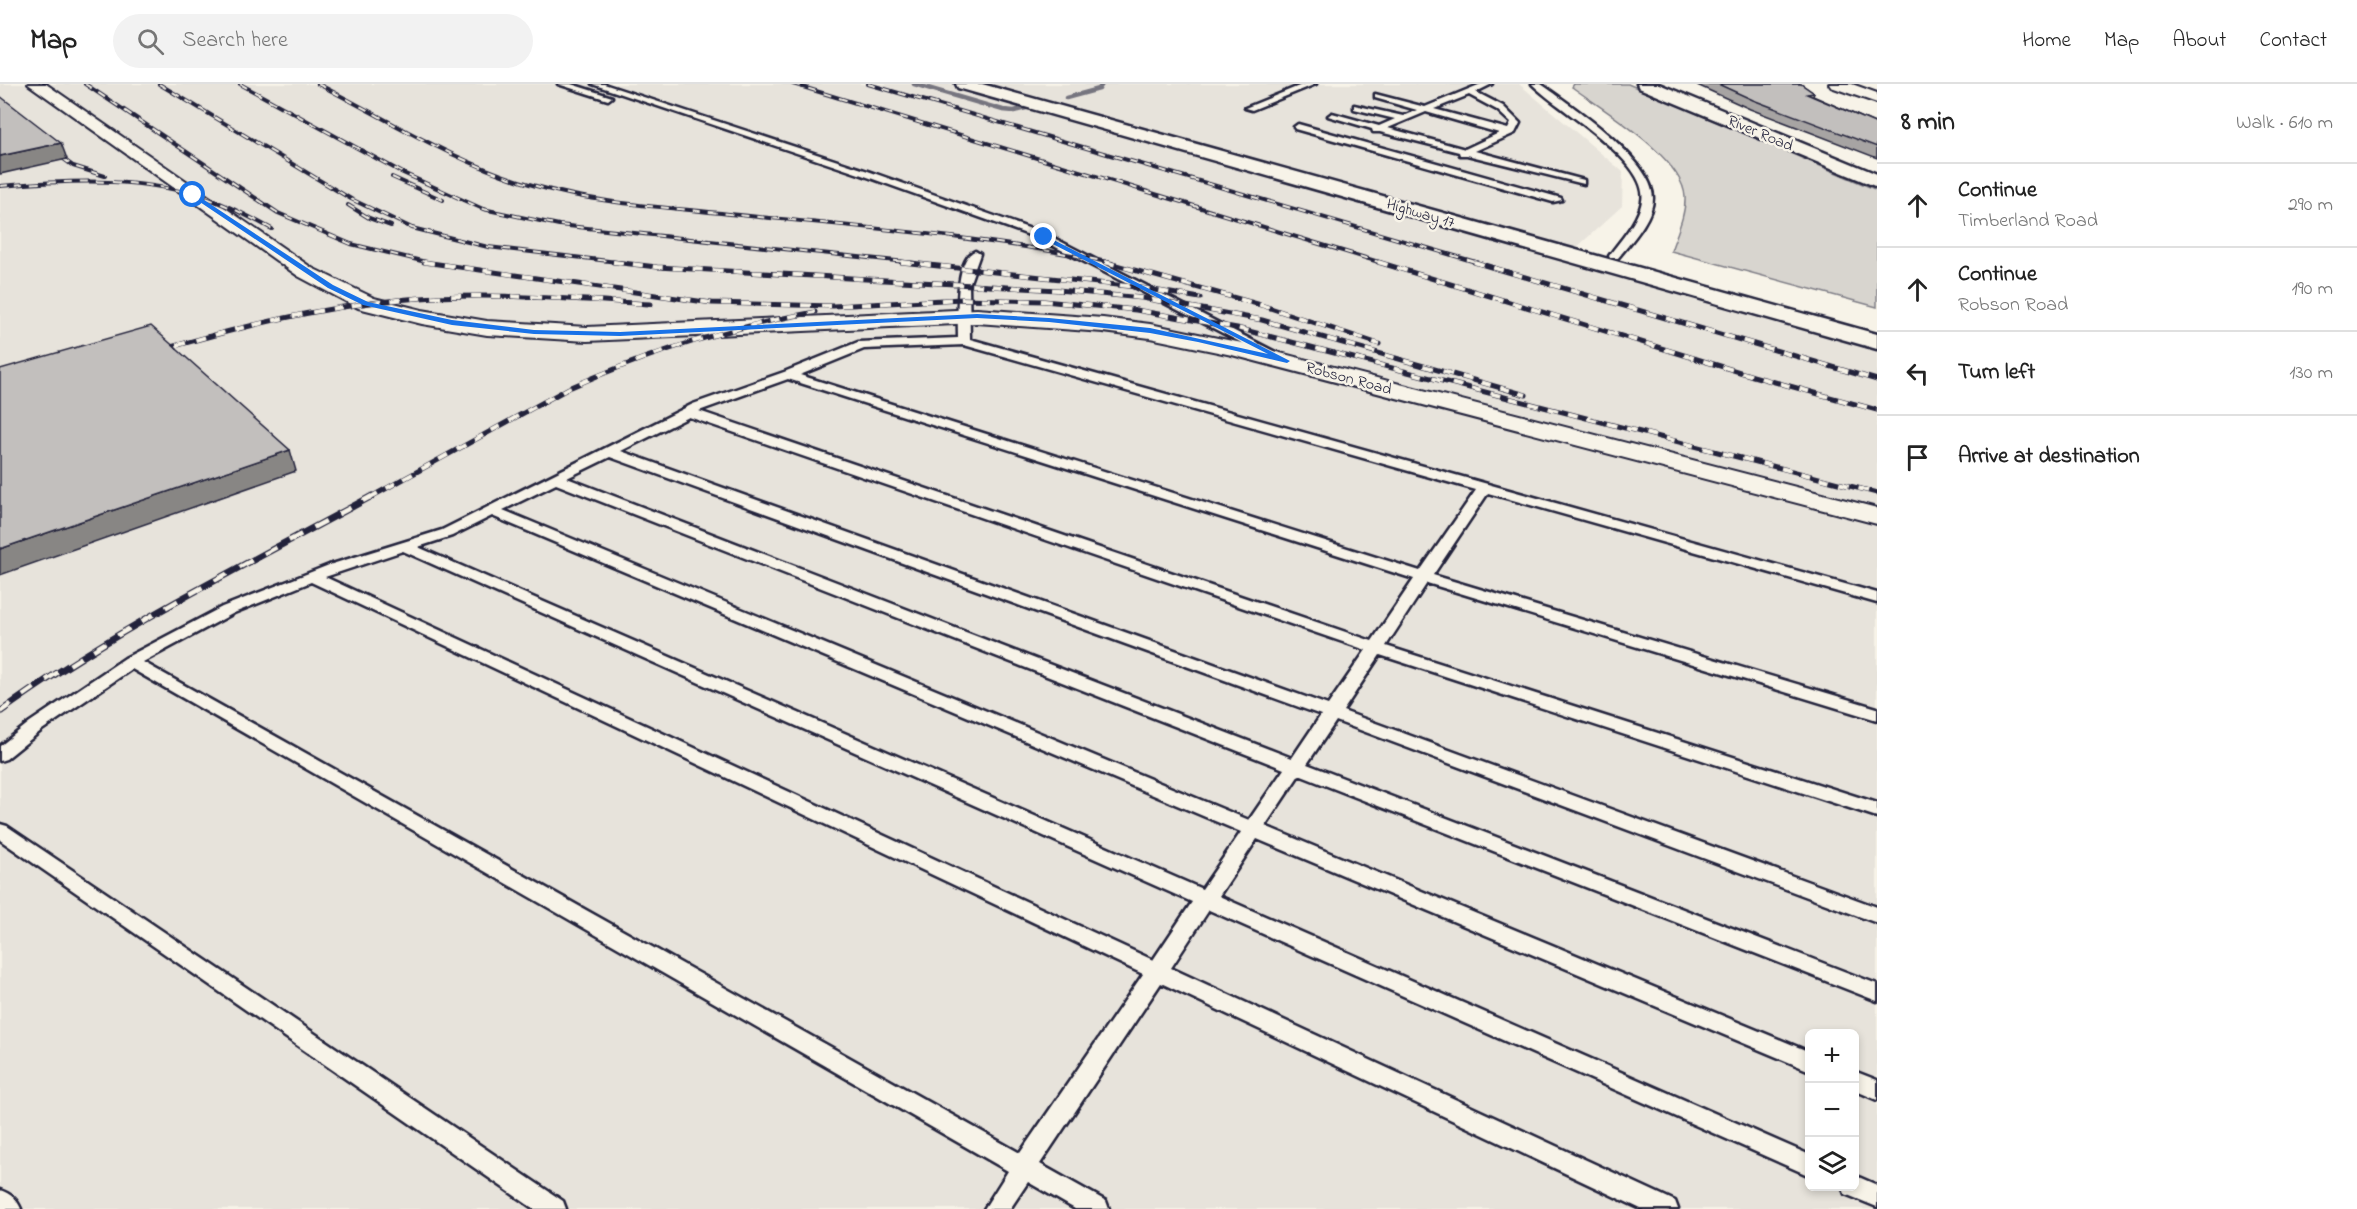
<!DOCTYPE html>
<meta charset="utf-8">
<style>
:root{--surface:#fff;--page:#f2f2f2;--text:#222;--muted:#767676;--line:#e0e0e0}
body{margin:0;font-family:"Indie Flower",sans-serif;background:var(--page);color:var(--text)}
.controls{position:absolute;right:18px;bottom:18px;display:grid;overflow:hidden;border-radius:9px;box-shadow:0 3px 9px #0003}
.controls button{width:54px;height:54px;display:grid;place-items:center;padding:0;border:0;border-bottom:2px solid var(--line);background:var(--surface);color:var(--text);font:30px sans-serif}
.stop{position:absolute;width:18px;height:18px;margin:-14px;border:4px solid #1a73e8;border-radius:50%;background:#fff}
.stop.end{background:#1a73e8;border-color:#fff;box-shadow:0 2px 6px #0008}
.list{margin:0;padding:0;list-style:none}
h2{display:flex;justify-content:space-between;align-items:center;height:78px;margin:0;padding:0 24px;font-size:26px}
h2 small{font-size:20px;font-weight:400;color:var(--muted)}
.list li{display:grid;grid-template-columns:39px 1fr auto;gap:18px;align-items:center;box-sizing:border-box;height:84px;padding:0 24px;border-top:2px solid var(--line)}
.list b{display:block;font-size:22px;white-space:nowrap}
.list p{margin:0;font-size:20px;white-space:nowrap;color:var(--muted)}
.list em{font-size:20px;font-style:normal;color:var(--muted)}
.icon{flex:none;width:33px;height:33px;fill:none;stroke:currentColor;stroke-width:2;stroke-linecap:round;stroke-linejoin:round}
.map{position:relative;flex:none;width:1877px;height:1125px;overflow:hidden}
header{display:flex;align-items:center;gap:36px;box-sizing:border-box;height:84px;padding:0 30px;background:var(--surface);border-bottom:2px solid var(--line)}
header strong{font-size:28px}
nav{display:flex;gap:33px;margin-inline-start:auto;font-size:21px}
.search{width:420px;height:54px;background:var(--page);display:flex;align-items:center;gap:15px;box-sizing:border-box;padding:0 21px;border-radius:33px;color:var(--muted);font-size:22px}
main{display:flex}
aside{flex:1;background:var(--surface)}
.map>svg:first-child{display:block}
.built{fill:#e7e3db;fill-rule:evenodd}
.green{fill:#d8d5cf;stroke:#7d7c85;stroke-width:1.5}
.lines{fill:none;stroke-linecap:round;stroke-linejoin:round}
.stream{stroke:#76747f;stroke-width:4.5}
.service-casing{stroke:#22223b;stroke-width:5}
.minor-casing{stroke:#22223b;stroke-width:4}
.tertiary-casing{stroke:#22223b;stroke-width:5}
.motorway-casing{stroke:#22223b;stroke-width:5}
.service{fill:#f7f3e8;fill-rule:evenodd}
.minor{fill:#f7f3e8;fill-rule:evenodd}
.tertiary{fill:#f7f3e8;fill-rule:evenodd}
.motorway{fill:#f7f3e8;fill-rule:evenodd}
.rail-far2-casing{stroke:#22223b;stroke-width:4}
.rail-far1-casing{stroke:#22223b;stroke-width:5}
.rail-casing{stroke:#22223b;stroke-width:7}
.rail-far2{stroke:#f7f3e8;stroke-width:2;stroke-dasharray:8;stroke-linecap:butt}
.rail-far1{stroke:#f7f3e8;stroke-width:4;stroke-dasharray:10;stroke-linecap:butt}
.rail{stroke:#f7f3e8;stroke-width:4.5;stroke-dasharray:14;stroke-linecap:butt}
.wall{fill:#a7a4a3;stroke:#22223b;stroke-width:1.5}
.shaded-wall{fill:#888684;stroke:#22223b;stroke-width:1.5}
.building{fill:#c2bfbd;stroke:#22223b;stroke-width:1.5}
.route{fill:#1a73e8}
.labels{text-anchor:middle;stroke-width:5;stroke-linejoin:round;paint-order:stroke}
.far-street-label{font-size:16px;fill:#22223b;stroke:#f7f3e8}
</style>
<header>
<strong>Map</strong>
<div class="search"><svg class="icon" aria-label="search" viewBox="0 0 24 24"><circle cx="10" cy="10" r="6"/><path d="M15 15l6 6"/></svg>Search here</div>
<nav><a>Home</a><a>Map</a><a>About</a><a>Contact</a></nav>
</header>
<main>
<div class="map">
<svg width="1877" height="1125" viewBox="0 0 1877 1125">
<rect width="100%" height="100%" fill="#f7f3e8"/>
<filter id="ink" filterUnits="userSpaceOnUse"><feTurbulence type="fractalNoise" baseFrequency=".0167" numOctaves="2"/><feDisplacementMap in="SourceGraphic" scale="12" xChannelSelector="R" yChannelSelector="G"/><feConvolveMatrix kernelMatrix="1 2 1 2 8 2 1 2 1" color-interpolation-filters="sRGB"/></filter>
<g filter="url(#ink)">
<path class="built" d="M0,0H1519L1623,88L1622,122L1564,175L1877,267V1125H0ZM1810,950H1854V1102H1810Z"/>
<path class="green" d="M1574,0H1628L1877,106V223L1671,167C1676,151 1686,131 1685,113C1683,73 1603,26 1572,3Z"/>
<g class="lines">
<path class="stream" d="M914,0L1003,26L1014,27L1030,23
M1066,14L1099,5L1102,0"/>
<defs>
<path id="service" d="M558,0H571L612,13L608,16Z
M592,0H604L865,86L1048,151L1287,274L1281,278L1277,277L1040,155L859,90Z
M1304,0H1316L1252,26L1245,24Z
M1481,0H1492L1476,8L1503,22L1520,39L1515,49L1475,67L1584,96V100L1467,71H1460L1459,68L1380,48H1373L1372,45L1328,32L1332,29L1379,42L1395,35L1354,25V21L1403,32L1417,26L1375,14V10L1425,23ZM1469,11L1497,26L1511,39L1508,45L1434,25ZM1426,28L1499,49L1465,65L1388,44Z
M1532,0H1541C1571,21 1653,76 1653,114C1653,135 1630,159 1618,174H1610L1609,172C1621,155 1638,138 1642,117C1650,77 1556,25 1532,0Z
M1298,40L1561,114L1562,116L1553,118L1295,45L1294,43Z
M975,167L980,170L969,201L970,255L1877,509V519L1488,409L1433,491L1877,624V636L1427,499L1386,562L1877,719V733L1380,571L1343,627L1877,823V839L1336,637L1307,680L1877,900V917L1299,691L1265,742L1810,968V987L1257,755L1219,812L1810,1071V1092L1209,826L1171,884L1675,1117L1678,1125H1641L1161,899L1040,1080L1106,1117L1109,1125H1075L1028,1098L1010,1125H984L1008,1087L132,585L42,646L6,675L0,677V662L30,638L125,574L222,523L329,481L442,446L693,320L784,288L858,258L958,254C958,234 954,175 975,167ZM964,261L1476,406L1420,487L800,291L864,265ZM788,295L1414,495L1372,557L699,327ZM689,333L1366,566L1328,621L621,367ZM610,373L1321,631L1292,674L567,394ZM556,400L1284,685L1249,736L503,426ZM492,432L1241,748L1202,805L418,463L452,452ZM403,467L1192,818L1153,876L325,493ZM311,498L1143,890L1020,1069L143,578L234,529Z
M0,740L7,742L563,1117L566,1125H534L0,756Z
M1854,987L1877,996V1016L1854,1006Z
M1854,1091L1877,1101V1123L1845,1110L1842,1102H1854Z
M0,1106C11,1110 17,1115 21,1125H0Z"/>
<path id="minor" d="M28,0H46L312,184L374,214L422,226L487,237L587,243L977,225L1103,234L1150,240L1242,259L1877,424V440L1232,271L1150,254L1103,248L977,239L587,257L487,251L422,240L358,224L298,192Z
M1829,0H1852L1877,9V19L1831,3Z"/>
<path id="tertiary" d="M1637,0H1659L1877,90V103L1639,4Z"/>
<path id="motorway" d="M956,0H982L1877,250V265L958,4Z"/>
</defs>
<use href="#service" class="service-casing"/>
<use href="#minor" class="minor-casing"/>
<use href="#tertiary" class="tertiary-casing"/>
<use href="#motorway" class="motorway-casing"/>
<use href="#service" class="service"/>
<use href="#minor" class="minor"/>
<use href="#tertiary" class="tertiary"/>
<use href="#motorway" class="motorway"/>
<defs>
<path id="rail-far2" d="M85,0L278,129L351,160L430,179
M159,0L351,115L412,144L488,163L626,179
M240,0L403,89L483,125L559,141L915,179
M318,0C389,36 459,81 536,102C598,120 665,123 729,130C857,143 986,152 1112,179
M793,0L1382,179
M868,0L1479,179
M50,65L73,82L105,92
M392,93L443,116
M0,102C71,96 146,92 214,117C234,124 253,135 272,145
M348,121L369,134L391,142"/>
<path id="rail-far1" d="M424,178L712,219L833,222L962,215L1044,217L1136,226L1237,244L1877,409
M613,178L657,183L1058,206L1142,214L1262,236L1526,311
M901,178L1136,203L1200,214
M1105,178L1261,221L1379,260
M1378,178L1753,292L1877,326
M1474,178L1877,296
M157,267C236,244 315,224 397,216C481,207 567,215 651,220
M369,414L569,304C649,269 729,243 815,228"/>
<path id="rail" d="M0,628C116,544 246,481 372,412"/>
</defs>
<use href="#rail-far2" class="rail-far2-casing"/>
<use href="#rail-far1" class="rail-far1-casing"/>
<use href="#rail" class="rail-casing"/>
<use href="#rail-far2" class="rail-far2"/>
<use href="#rail-far1" class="rail-far1"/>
<use href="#rail" class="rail"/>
</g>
<path class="wall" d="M1695,0H1801L1814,9L1813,12L1877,40V74L1750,25Z"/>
<path class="shaded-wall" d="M61,59L67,75L0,90V72Z
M290,366L296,387L0,491V465Z"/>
<path class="building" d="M1718,0H1801L1814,9L1807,10L1877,40V63L1753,16Z
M0,12L61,59L0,72Z
M151,242L290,366L0,465V285Z"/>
</g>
<path class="route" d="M191,110H195L333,201L368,218L452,236L534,246L620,248L977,230L1049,234L1150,244L1268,270L1041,154L1044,151L1290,277L1287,279L1198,258L1150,249L1049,238L977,234L620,252L534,250L452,241L363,221L328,204L191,112Z"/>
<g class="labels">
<g class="far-street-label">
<text transform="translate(1761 48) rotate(23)" y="6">River Road</text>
<text transform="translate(1421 128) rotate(16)" y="6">Highway 17</text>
<text transform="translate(1349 293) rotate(15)" y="6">Robson Road</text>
</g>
</g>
</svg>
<div class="controls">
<button>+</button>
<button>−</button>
<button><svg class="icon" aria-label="layers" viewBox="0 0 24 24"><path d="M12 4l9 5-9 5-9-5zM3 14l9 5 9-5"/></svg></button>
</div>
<div class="stop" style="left:193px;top:111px"></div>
<div class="stop end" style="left:1044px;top:153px"></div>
</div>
<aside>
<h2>8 min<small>Walk · 610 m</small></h2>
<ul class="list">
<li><svg class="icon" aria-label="ahead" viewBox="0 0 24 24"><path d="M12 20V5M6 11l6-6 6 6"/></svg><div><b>Continue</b><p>Timberland Road</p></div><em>290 m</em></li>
<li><svg class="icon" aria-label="ahead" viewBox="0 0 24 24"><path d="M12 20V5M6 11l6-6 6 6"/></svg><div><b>Continue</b><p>Robson Road</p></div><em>190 m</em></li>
<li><svg class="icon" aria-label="left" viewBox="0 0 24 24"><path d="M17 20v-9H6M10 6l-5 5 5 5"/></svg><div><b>Turn left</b></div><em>130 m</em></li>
<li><svg class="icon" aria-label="arrive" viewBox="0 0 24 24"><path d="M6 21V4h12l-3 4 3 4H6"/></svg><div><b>Arrive at destination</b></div></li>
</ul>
</aside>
</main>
